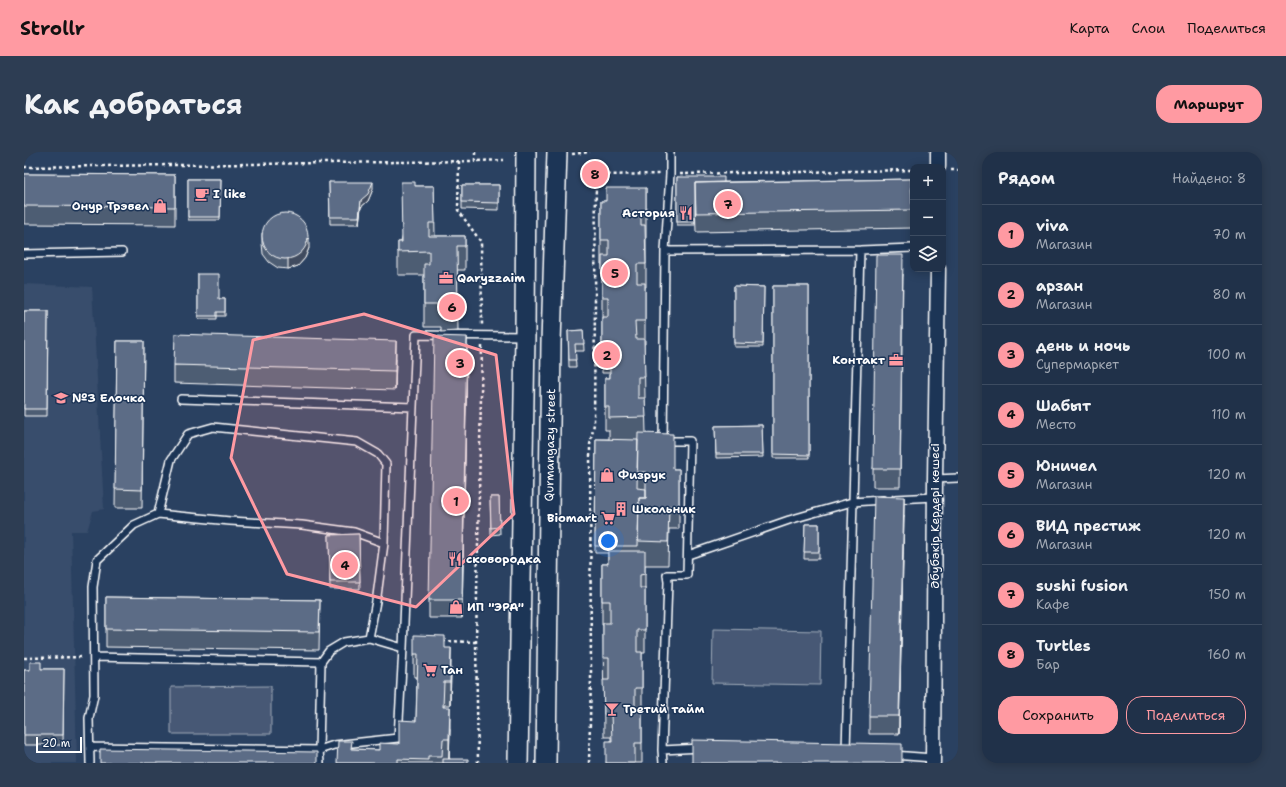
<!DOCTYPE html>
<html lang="ru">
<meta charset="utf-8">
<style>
:root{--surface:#203149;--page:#2d3d53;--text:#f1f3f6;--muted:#a2a9b4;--line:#3d4c61;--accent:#ff9aa2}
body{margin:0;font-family:"Shantell Sans",sans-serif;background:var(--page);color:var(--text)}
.controls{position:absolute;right:12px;top:12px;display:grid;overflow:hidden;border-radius:8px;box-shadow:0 2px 10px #0003}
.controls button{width:36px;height:36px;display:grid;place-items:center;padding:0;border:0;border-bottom:1px solid var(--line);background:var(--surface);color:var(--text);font:20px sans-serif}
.scale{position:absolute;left:12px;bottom:10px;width:46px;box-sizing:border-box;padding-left:4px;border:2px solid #fff;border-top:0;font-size:11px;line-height:14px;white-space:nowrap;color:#fff;-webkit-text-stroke:3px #1d3557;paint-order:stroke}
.you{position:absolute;left:584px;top:389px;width:14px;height:14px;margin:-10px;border:3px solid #fff;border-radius:50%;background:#1a73e8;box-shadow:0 0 0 6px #1a73e833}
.badge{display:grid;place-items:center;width:26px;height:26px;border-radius:50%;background:var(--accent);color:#111;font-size:13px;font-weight:700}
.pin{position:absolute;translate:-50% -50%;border:2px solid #fff;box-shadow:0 1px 4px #0006}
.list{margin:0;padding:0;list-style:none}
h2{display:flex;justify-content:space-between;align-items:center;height:52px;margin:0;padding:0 16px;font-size:17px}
h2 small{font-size:13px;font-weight:400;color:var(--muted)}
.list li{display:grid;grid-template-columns:26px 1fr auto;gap:12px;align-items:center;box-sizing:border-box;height:60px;padding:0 16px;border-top:1px solid var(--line)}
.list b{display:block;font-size:15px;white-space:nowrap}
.list p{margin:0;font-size:13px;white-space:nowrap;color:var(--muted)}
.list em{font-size:13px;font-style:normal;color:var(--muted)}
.actions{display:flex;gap:8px;padding:12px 16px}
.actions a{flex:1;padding:9px 0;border:1px solid var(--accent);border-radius:16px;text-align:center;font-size:14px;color:var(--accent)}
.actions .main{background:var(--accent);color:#111}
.icon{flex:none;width:22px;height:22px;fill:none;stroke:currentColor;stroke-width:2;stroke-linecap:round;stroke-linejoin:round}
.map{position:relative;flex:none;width:934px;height:611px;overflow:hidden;border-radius:16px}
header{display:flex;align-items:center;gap:24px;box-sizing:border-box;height:56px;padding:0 20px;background:var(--accent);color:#111}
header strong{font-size:19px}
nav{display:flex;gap:22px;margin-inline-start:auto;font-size:14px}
.intro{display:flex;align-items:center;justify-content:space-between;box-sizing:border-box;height:96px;padding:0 24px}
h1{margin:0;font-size:28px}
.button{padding:10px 18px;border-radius:16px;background:var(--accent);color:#111;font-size:14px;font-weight:700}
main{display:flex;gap:24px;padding:0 24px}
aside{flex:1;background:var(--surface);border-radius:16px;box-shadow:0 2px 10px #0003}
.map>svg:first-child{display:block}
.built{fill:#394e6c}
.green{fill:#465975;stroke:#a2acba}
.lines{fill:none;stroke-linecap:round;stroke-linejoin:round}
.lane-casing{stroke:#fff;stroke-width:10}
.street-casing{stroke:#fff;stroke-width:17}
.secondary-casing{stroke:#fff;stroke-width:22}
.path{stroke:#fff;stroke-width:2.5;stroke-dasharray:3 3;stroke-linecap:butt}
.lane{stroke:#1d3557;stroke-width:7}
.street{stroke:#1d3557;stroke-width:14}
.secondary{stroke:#1d3557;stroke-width:19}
.wall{fill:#4e5d73;stroke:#fff}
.shaded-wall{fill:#404c5e;stroke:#fff}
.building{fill:#5b6c86;stroke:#fff}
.marked{fill:#ff9aa2;fill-opacity:0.2;stroke:#ff9aa2;stroke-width:3;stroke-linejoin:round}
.labels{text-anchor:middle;stroke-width:3;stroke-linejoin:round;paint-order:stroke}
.poi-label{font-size:12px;font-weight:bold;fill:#fff;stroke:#1d3557;text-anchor:start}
.street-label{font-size:12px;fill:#fff;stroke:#1d3557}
</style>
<header>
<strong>Strollr</strong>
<nav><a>Карта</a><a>Слои</a><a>Поделиться</a></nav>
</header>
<div class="intro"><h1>Как добраться</h1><a class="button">Маршрут</a></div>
<main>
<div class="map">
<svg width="934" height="611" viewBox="0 0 934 611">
<rect width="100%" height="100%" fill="#2a4161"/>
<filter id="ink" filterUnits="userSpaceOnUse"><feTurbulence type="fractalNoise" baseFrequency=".025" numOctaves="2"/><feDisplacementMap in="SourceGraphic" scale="8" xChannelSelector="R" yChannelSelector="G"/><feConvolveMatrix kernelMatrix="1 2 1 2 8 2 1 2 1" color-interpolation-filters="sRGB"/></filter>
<g filter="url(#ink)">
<path class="built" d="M0,132L68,135L80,357L69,359L63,379H47L53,611H0Z"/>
<path class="green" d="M689,477L797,479L796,533L688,531Z
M247,534V582H147V535Z"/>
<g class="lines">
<defs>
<path id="lane" d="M641,99L836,98L889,96
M0,102L98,100
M157,247L389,255
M911,327L934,326
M871,347L911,345
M134,362L206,369L278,373L330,380L360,391
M664,403L765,368L828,350L859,348
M70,505L297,510
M66,595L295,598L297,510L305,499L320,490L345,486
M638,598L644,430L643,423H663L666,289H639L641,99L646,22V0
M822,599L836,98
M869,603L909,606
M66,611L65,566L70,543L69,435L73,408L110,373L134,362L147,308L164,282L189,275L333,290L354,302L362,312L360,391L353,444L345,486L379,496
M296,611L295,598L310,593L374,586L379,496L392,183L501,184
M639,611L638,598L677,596"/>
<path id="street" d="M914,15V0
M909,611L911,327L914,117"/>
<path id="secondary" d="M494,611L501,184L502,0
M522,611L527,191L533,0"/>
</defs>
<use href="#lane" class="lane-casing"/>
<use href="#street" class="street-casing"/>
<use href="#secondary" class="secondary-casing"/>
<path class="path" d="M451,0V9L480,8
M548,2L566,0
M435,9L434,58L457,90L458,173
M0,15L451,9
M927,18H934
M656,22L889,18
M419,489L452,490
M0,506L59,505
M454,611L452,490L458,194
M565,611L567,525L566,293L570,272L572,23L637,22"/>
<use href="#lane" class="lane"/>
<use href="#street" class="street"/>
<use href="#secondary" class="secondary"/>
</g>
<path class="wall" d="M0,22L151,23V73L0,72Z
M653,25L700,30L887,27L888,76L672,80L671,49V73H653Z
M164,27H197L196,68H164Z
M305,30L349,37L344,49L337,55L335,72H306Z
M438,33H475V58L438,57Z
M391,34H410L411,84H441V118H433L434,179L417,180V175H400V123H374V90H377Z
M622,36V135H621V192H620L621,246L622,281L649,317H655V377H645L644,413H621V501H618V559H611H618V611H582L587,589V585H580L579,473H578V412H584V401H571L572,287H585V278H581V226H586V221H578V112H577V49H582Z
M238,81L285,96L281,106L274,114L264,117L254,116L245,110L239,102L238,91Z
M174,122L195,147H201V164H193V167H174Z
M879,122L876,335H849V317Z
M710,134L740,135L739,195H710Z
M749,134H785V306H749Z
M0,159H24L23,264H0Z
M559,178L560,199H551L552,215H545L544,179Z
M93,189H120L118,356H91Z
M443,203L438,466H405V448Z
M372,207L371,238L150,231V213Z
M738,273L739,305L692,306L691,274Z
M466,345H475L476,382L467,383Z
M880,363L875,582H845V564Z
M781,372H795V407H780Z
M335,382L336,437H306L305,383Z
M82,445L296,448L295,498L82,495Z
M421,496L427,519L426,553H420V555L426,578L425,607L444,611H313L328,597L355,598L375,592L392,569L393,525H390V502Z
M17,517H40L39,593H0V518H6Z"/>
<path class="shaded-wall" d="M349,30V37L344,49L337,55L335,72L337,48Z
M285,86V96L281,106L274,114L264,117V107Z
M443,185V203L438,466V448Z
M372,189V207L371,238V219Z
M880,345V363L875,582V564Z
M427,496V519L426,553V530Z
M426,555V578L425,610V587Z"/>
<path class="building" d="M0,22L151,23V55L0,54Z
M653,25H700V30L671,31V70H653Z
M164,27H197L196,65H164Z
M887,27L888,58L672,61L671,31Z
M305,30H349L344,42L337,48L335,65H306Z
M377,30H391V34H410L411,71H405V84H441V94H433L434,156H417V152H400V112H405V99L374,100V90H378Z
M438,33H475V51L438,50Z
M582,36H622V62L617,61V73H621L622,112H613V131H621V169H611L612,187H620L621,225H614V246H621L622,265L585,266V255H581V226H586V197L578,198V165H584V145H578V104H585V88H577V49H582Z
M238 84a23 23 0 1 1 46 0a23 23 0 1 1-46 0Z
M852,103H879L876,317H849Z
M174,122H195V147H201V160H193V164H174Z
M710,134L740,135L739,192L710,191Z
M749,134H785V303L749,302Z
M0,159H24L23,257H0Z
M559,178L560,192H551L552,208H545L544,179Z
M151,182L372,189L371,219L150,213Z
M410,184L443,185L438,448H405Z
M93,189H120L118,338L91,337Z
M738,273L739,302H692L691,274Z
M614,281L649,282V317H655V354H645L644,390L614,389L615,346H622V320H613Z
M572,287L614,288L613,336L622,337V346H615L614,394H571Z
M850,344L880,345L875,564H845Z
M466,345H475L476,375L467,376Z
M781,372H795V400H780Z
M335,382L336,430H306L305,383Z
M584,399H621V422L616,423V436H621V478H613V500H618V536H611V559H618V591H611V611H582V589H588L587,562H580L579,528H585V506H579V471H586V449H578V412H584Z
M82,445L296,448L295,480L82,477Z
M390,483L421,484V496H427L426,530H420L419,555H426L425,587H419L418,604H404V608L374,607V611H313L314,589H328L327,597L355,598V591L375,592V568L392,569L394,502H390Z
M6,510H17V517H40L39,583H0V518H6Z
M668,588L878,592V611H668Z
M76,597L293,600V611H76Z
M419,607H444V611H419Z"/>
</g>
<path class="marked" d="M340,162L472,203L490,362L392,455L263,422L207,306L229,188Z"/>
<defs>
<symbol id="cafe-bare" viewBox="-9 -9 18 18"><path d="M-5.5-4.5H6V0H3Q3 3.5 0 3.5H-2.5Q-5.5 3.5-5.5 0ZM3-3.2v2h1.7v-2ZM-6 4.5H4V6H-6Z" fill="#ff9aa2" stroke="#1d3557" stroke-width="2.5" paint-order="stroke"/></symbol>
<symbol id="shop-bare" viewBox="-9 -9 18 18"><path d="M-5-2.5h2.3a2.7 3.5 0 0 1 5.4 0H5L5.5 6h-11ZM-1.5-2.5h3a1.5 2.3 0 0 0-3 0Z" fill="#ff9aa2" stroke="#1d3557" stroke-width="2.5" paint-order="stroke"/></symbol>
<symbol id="restaurant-bare" viewBox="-9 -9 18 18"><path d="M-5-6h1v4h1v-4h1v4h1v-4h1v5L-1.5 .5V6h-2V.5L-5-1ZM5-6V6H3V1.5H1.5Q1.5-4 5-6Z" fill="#ff9aa2" stroke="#1d3557" stroke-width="2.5" paint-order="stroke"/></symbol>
<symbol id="office-bare" viewBox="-9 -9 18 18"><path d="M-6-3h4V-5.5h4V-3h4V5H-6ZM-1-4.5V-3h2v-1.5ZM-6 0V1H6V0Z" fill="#ff9aa2" stroke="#1d3557" stroke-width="2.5" paint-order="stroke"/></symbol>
<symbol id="school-bare" viewBox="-9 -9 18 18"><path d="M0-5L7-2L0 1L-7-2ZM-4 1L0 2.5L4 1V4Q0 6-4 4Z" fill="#ff9aa2" stroke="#1d3557" stroke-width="2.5" paint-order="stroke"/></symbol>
<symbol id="building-bare" viewBox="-9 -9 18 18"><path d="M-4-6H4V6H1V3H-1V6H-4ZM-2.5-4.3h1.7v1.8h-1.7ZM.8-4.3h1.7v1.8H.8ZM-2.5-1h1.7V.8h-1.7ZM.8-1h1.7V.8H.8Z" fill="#ff9aa2" stroke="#1d3557" stroke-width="2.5" paint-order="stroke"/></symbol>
<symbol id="supermarket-bare" viewBox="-9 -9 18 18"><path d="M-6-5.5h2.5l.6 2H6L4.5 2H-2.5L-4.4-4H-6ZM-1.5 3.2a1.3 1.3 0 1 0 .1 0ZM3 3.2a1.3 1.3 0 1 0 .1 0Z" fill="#ff9aa2" stroke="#1d3557" stroke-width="2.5" paint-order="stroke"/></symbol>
<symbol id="bar-bare" viewBox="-9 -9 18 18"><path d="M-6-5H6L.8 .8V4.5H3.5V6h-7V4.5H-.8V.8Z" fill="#ff9aa2" stroke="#1d3557" stroke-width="2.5" paint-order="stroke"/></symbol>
</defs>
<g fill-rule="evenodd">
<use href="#cafe-bare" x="168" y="32" width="20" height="20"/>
<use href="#shop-bare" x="126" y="44" width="20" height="20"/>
<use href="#restaurant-bare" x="652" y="51" width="20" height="20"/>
<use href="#office-bare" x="412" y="116" width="20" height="20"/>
<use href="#office-bare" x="862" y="198" width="20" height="20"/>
<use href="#school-bare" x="27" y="236" width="20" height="20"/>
<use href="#shop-bare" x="573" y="313" width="20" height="20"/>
<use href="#building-bare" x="587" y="347" width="20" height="20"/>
<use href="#supermarket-bare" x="574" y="356" width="20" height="20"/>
<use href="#restaurant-bare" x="421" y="397" width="20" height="20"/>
<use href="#shop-bare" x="422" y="445" width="20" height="20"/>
<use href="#supermarket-bare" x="396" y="508" width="20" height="20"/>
<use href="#bar-bare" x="578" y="547" width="20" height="20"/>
</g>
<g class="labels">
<g class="poi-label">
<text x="189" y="46">I like</text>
<text x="125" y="58" text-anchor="end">Онур Трэвел</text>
<text x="651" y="65" text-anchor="end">Астория</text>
<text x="433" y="130">Qaryzzaim</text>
<text x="861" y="212" text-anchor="end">Контакт</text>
<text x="48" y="250">№3 Елочка</text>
<text x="594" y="327">Физрук</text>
<text x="608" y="361">Школьник</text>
<text x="573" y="370" text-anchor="end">Biomart</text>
<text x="442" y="411">сковородка</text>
<text x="443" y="459">ИП "ЭРА"</text>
<text x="417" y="522">Тан</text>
<text x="599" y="561">Третий тайм</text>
</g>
<g class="street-label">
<text transform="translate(526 293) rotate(-89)" y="4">Qurmangazy street</text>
<text transform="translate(911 364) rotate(-90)" y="4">Әбубәкір Кердері көшесі</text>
</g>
</g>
</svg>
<div class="controls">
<button>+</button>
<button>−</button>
<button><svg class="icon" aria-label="layers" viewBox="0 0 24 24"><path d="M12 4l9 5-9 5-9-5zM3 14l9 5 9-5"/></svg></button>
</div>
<div class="scale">20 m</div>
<div class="you"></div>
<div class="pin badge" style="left:432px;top:349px">1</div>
<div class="pin badge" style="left:583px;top:203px">2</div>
<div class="pin badge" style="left:436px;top:211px">3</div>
<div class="pin badge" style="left:321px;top:413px">4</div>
<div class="pin badge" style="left:591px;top:121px">5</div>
<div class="pin badge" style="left:428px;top:155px">6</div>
<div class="pin badge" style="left:704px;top:52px">7</div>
<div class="pin badge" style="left:571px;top:22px">8</div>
</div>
<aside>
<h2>Рядом<small>Найдено: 8</small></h2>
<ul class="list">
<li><span class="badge">1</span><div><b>viva</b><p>Магазин</p></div><em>70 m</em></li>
<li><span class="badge">2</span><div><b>арзан</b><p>Магазин</p></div><em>80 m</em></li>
<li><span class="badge">3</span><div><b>день и ночь</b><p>Супермаркет</p></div><em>100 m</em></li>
<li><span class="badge">4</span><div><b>Шабыт</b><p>Место</p></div><em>110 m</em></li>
<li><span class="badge">5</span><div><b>Юничел</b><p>Магазин</p></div><em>120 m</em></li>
<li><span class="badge">6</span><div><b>ВИД престиж</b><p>Магазин</p></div><em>120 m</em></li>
<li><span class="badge">7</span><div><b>sushi fusion</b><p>Кафе</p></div><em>150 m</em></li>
<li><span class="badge">8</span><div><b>Turtles</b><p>Бар</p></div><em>160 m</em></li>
</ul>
<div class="actions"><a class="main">Сохранить</a><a>Поделиться</a></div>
</aside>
</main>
